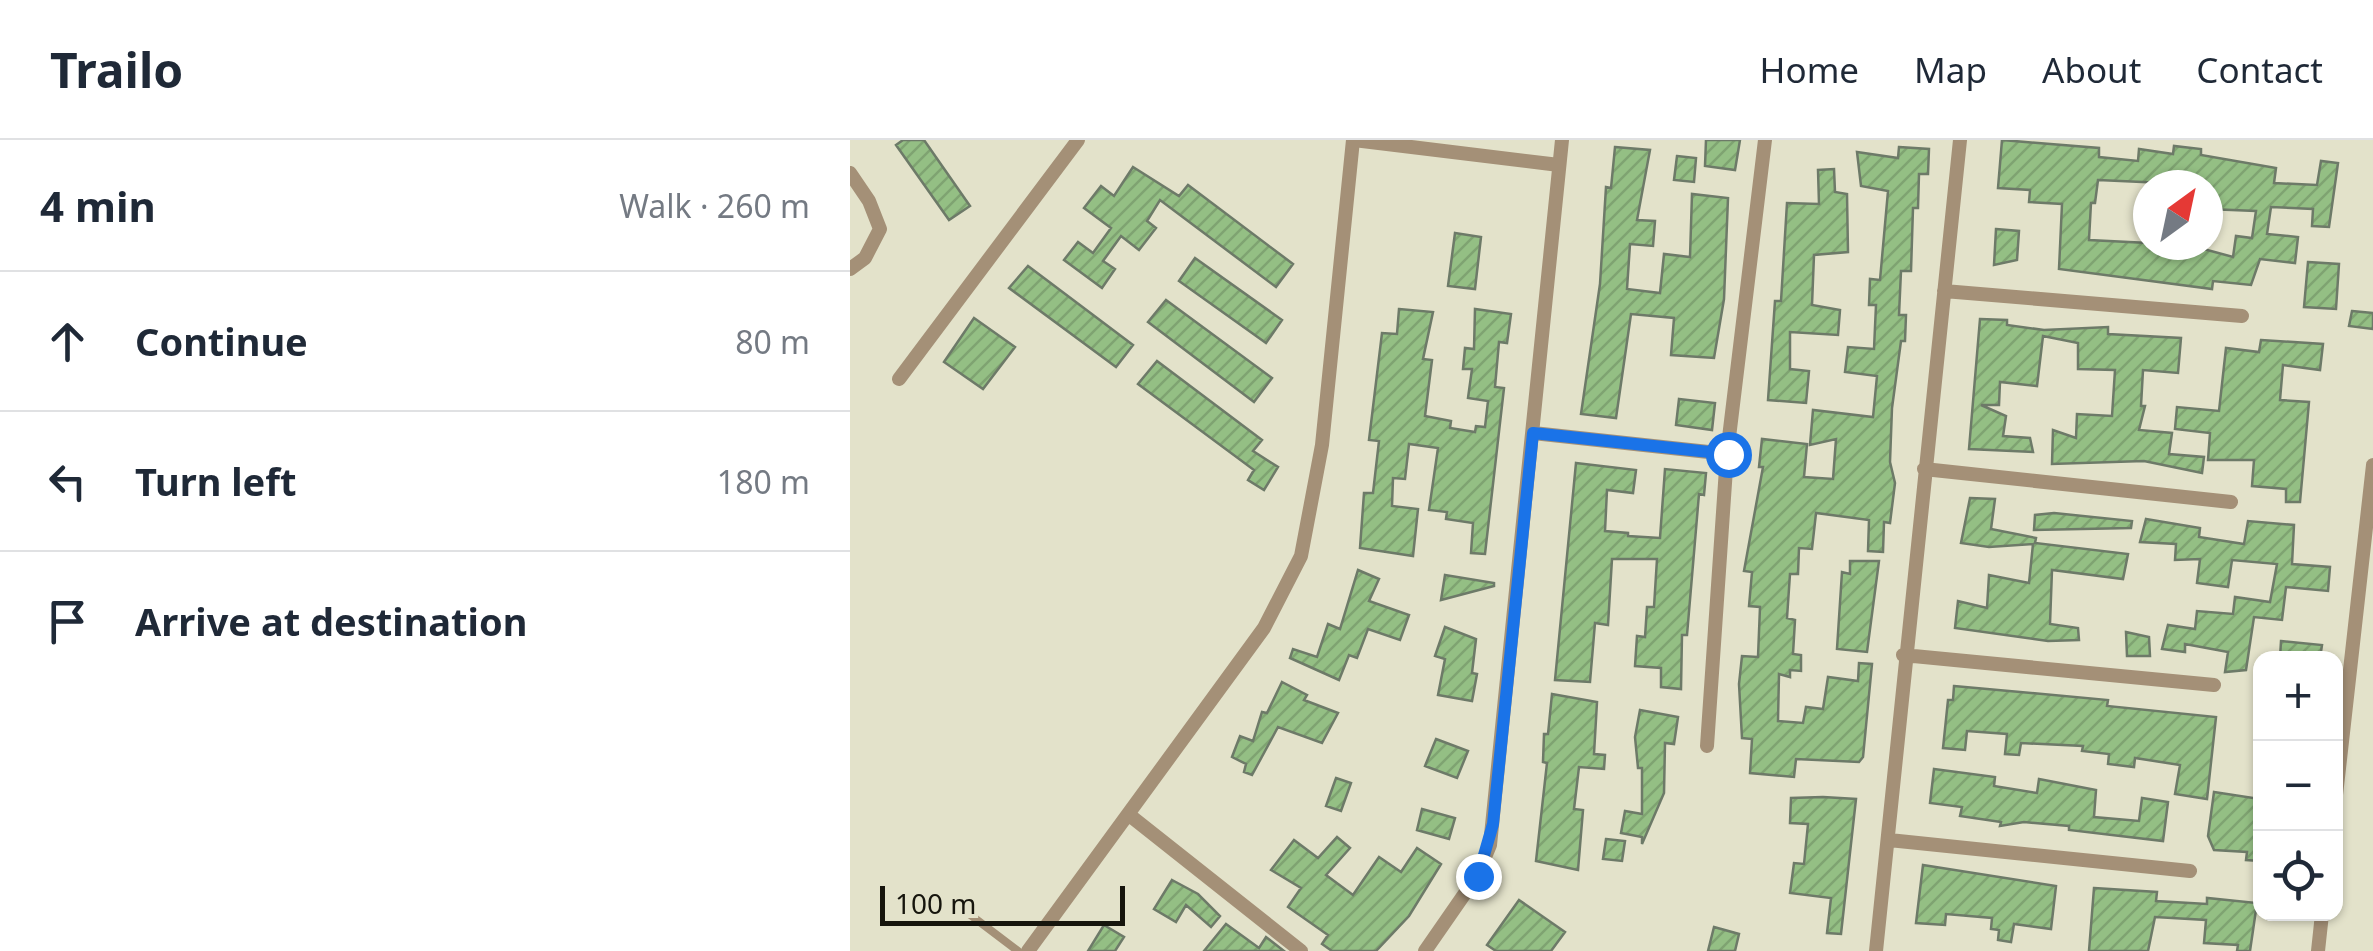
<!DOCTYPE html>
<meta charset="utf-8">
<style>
:root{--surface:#fff;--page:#f6f6f7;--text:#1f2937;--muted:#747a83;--line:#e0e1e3}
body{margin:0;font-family:"Noto Sans",sans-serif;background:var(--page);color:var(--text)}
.controls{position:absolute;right:30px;bottom:30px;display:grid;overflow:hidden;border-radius:20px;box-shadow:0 2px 8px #0004}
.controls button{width:90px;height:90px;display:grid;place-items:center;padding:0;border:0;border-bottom:2px solid var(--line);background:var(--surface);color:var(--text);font:50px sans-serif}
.compass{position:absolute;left:1283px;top:30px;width:90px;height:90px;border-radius:50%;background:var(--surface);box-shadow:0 2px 8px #0004;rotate:33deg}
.scale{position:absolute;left:30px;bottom:25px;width:245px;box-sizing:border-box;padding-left:10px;border:5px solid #16150d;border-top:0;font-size:28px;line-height:35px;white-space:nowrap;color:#16150d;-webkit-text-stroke:8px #e3e2ca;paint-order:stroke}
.stop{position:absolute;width:30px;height:30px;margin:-22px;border:8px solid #1a73e8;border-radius:50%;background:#fff}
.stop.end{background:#1a73e8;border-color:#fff;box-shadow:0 2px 10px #0008}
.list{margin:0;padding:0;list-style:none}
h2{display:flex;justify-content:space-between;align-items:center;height:130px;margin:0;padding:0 40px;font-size:42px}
h2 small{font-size:32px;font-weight:400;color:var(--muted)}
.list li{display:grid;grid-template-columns:65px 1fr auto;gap:30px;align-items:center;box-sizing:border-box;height:140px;padding:0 40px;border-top:2px solid var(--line)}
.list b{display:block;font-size:38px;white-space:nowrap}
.list em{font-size:32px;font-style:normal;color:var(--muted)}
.icon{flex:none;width:55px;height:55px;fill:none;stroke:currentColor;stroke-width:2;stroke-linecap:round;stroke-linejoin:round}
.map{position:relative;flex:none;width:1523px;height:811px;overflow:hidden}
header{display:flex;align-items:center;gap:60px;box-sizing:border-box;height:140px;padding:0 50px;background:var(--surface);border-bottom:2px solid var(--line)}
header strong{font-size:48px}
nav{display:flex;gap:55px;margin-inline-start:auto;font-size:35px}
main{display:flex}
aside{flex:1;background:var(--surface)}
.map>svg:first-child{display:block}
.building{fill:url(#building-hatch);stroke:#6d7a68;stroke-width:2.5;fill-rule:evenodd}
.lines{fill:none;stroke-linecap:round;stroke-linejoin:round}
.lane{stroke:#a49077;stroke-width:8}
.street{stroke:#a49077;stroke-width:14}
.route{stroke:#1a73e8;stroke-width:12}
</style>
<header>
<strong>Trailo</strong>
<nav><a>Home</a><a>Map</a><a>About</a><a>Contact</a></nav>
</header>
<main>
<aside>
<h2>4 min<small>Walk · 260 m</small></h2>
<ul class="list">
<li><svg class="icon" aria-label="ahead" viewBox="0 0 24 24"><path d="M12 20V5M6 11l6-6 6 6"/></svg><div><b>Continue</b></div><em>80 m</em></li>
<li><svg class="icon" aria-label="left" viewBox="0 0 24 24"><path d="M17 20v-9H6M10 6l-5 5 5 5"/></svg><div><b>Turn left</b></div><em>180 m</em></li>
<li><svg class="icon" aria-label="arrive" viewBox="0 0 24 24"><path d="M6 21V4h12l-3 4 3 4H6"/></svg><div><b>Arrive at destination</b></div></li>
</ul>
</aside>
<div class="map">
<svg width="1523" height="811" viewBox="0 0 1523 811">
<defs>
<pattern id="building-hatch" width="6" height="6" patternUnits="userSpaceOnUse" patternTransform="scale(2.5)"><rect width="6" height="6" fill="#94bf84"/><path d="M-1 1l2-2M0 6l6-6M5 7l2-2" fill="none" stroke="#7fa371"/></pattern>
</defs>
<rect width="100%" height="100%" fill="#e3e2ca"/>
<path class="building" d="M53,0H74L120,66L99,80L46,5Z
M856,0H890L885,30L855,26Z
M1152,0L1249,8V17L1288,21L1289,9L1323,14L1324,6L1351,9V15L1426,28L1424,43L1467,45L1471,21L1488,23L1479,87L1462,86L1463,69L1421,67L1417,94L1448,97L1445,123L1410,119L1401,145L1363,141L1362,149L1209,129L1212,64L1179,62L1180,50L1148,48ZM1248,40L1358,45V69L1406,71L1402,98L1386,96L1383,117L1339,105L1239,100L1241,63H1245Z
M765,7L800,10L787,80L805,81L803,106L780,104L777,149L810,153L814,114L840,117L842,54L878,58L874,159L864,218L821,215L824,178L781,174L766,278L731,274L750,144L756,47L761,48Z
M1049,7L1079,9L1078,34H1069L1068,68H1063L1061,131H1051L1049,175H1056L1055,201H1051L1042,268L1040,322L1045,343L1040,383L1034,382L1033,412L1018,411L1019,380L966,373L962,409L949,408L948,434H940L937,478L945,480L943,514L951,515V531L940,530V537L929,534L928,581L953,583L956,567L973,569L978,537L1008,541L1009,523L1022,524L1013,617L1009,622L946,619L944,637L900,633L902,599L892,598L889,544L892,516L908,517L910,467L899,466L902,432L894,431L913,327H909L912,299L957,304L954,337L983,339L986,299L960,305L963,270L1023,277L1027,236L995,232L998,207L1024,209L1026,165H1019L1020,139L1030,140L1038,51L1011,46L1007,12L1048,18Z
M827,16L846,18L844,42L824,40Z
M283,27L329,56L338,45L443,124L426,147L310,60L297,81L306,88L289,110L271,96L253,121L265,129L252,148L214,120L228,102L243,113L261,88L234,68L251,46L264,56Z
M984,29L985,52L997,54L998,112L964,115L962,165L990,170L988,195L940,192V229L959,231L956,263L918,260L925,161H931L937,63L969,64L968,30Z
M1146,89L1169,91L1167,120L1144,125Z
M605,93L631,97L625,149L598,146Z
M345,118L432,180L416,203L329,141Z
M1458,122L1489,124L1486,169L1454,167Z
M178,126L283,205L266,227L159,148Z
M316,160L422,238L404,262L298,182Z
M549,169L583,172L573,219L582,220L575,276L601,281L600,288L625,292L626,286L635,287L638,261L618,258L622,229H613L615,208L624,209L625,169L661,174L657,203L649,202L645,247L654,248L635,414L621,413L623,383L596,379L597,372L579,370L588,308L559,304L555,339L543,338L542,366L568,369L563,416L510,408L514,353H523L529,301L519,300L532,193L547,194Z
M1502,171L1523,173V189L1499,186Z
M124,178L165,207L133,249L94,222Z
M1130,179L1157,180V185L1194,190L1258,187V194L1331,198L1328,233L1293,230L1291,266H1295L1289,290L1322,293L1319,314L1354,317L1352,333L1294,321L1202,324L1203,290L1226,298L1227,274L1262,276L1265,230L1228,229V203L1193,196L1187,246L1150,242L1149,265H1131L1156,276L1153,296L1180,298L1183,312L1119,309Z
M1411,200L1473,204L1470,230L1433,225L1430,260L1459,262L1450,362H1436V349L1402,346L1404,320H1358L1360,293L1325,289L1327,267L1369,271L1376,208L1409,212Z
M307,221L412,300L403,311L428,327L414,350L398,340L404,330L288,244Z
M829,259L865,263L862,290L826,285Z
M726,323L786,330L783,353L757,350L755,391L778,393V396L810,398L815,329L856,333L854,355L849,354L837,495H832L831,549L811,547V528L785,526L787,496L795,497L797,467H804L807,419H762L758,485L745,483L740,542L705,540Z
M1120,358L1145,359L1141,389L1186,398L1185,403L1278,414L1273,439L1202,430L1200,484L1228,488L1229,500L1198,501L1105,488L1108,461L1137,468L1139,435L1179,443L1183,404L1139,407L1111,403Z
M1204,373L1282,381L1281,388L1184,390L1185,375Z
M1296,379L1350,388L1349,397L1394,404L1398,381L1444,385L1442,424L1480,427L1478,451L1436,447L1432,480L1404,477L1396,530L1375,532L1378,512L1335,504V512L1312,509L1318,485L1345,489L1347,471L1383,474L1385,457L1420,462L1427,424L1382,420L1378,447L1347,443L1350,419L1325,420L1326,404L1290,402Z
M1000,421H1029L1017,512L987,509L992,432L1000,434Z
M508,430L529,439L519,461L559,475L550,500L518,489L507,518L499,515L489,540L440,518L443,509L467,517L478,484L490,489Z
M595,435L644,443V446L591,460Z
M595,487L626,499L622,533L627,534L622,561L588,555L595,519L585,516Z
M1276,492L1299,497L1300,516H1277Z
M1431,501L1472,505L1470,518H1430Z
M432,542L457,555L454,560L488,573L472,603L428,587L402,635L394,632L396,624L382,617L390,596L403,601L412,572L417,573Z
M1104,546L1258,560L1257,566L1366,577L1357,659L1325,654L1330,625L1285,618L1284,627L1258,624L1259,614L1232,611L1233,606L1171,603L1169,615L1155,614L1157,594L1117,591L1115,610L1093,608L1098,560H1103Z
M702,554L747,562L744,614L755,615L754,629L729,627L724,669L733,670L728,730L686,721L697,623L693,622L694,594H698Z
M790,570L828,577L824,604L815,603L814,653L792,704V697L771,693L775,671L792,674V628H788L785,597Z
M586,599L618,611L607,638L575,626Z
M1084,629L1145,637L1144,646L1187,653L1189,639L1246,650L1244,677L1289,681L1292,658L1318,662L1313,701L1219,690V686L1174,682L1150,686L1151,682L1110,676L1112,667L1080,663Z
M486,638L501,643L491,671L476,666Z
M1364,652L1410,659V721L1396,720L1397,712L1364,710L1358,696Z
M973,657L1006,659L991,794L977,793L981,758L940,753L944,723L954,724L958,684L940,683L941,658Z
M572,669L605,678L599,699L567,690Z
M487,697L500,708L476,735L503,755L529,717L551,732L567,708L591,724L559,776L526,811H482L472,804L478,795L438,767L451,748L421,730L444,700L468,718Z
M756,699L775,701L772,721L753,719Z
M1073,725L1206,746L1201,789L1164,784L1161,802L1148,800L1149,790L1141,789L1142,778L1096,774L1095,785L1066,783Z
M322,740L348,754L370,776L361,787L336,765L326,782L304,769Z
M1244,748L1307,752L1306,761L1357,764V758L1407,763L1400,811H1387L1388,805L1354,803L1356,780L1305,777L1298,811H1239Z
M669,760L715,792L701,811H646L637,805Z
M376,784L409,808L416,797L434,811H354Z
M254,785L274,797L265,811H238Z
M864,787L889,794L885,811H858Z"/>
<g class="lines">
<path class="lane" d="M106,764L168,811"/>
<path class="street" d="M504,0L709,25
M0,33L19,61L30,89L15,118L0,129
M1094,151L1392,176
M49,239L228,0
M683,293L877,314
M1074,329L1381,362
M1053,515L1364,545
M857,606L877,314L915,0
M1486,655L1523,325
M278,674L451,811
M1039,700L1340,731
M178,811L414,488L451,416L472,305L503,0
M575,811L627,736L640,705L712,0
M1026,811L1110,0
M1468,811L1472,774"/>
</g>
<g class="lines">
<path class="route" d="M628,736L643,684L683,293L878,314"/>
</g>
</svg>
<div class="controls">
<button>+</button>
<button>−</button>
<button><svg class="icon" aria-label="locate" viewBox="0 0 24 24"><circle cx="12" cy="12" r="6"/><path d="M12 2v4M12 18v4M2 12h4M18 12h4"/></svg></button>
</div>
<svg class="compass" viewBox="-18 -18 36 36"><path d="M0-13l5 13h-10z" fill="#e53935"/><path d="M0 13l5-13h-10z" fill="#747a83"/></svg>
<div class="scale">100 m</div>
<div class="stop" style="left:878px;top:314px"></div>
<div class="stop end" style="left:628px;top:736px"></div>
</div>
</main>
